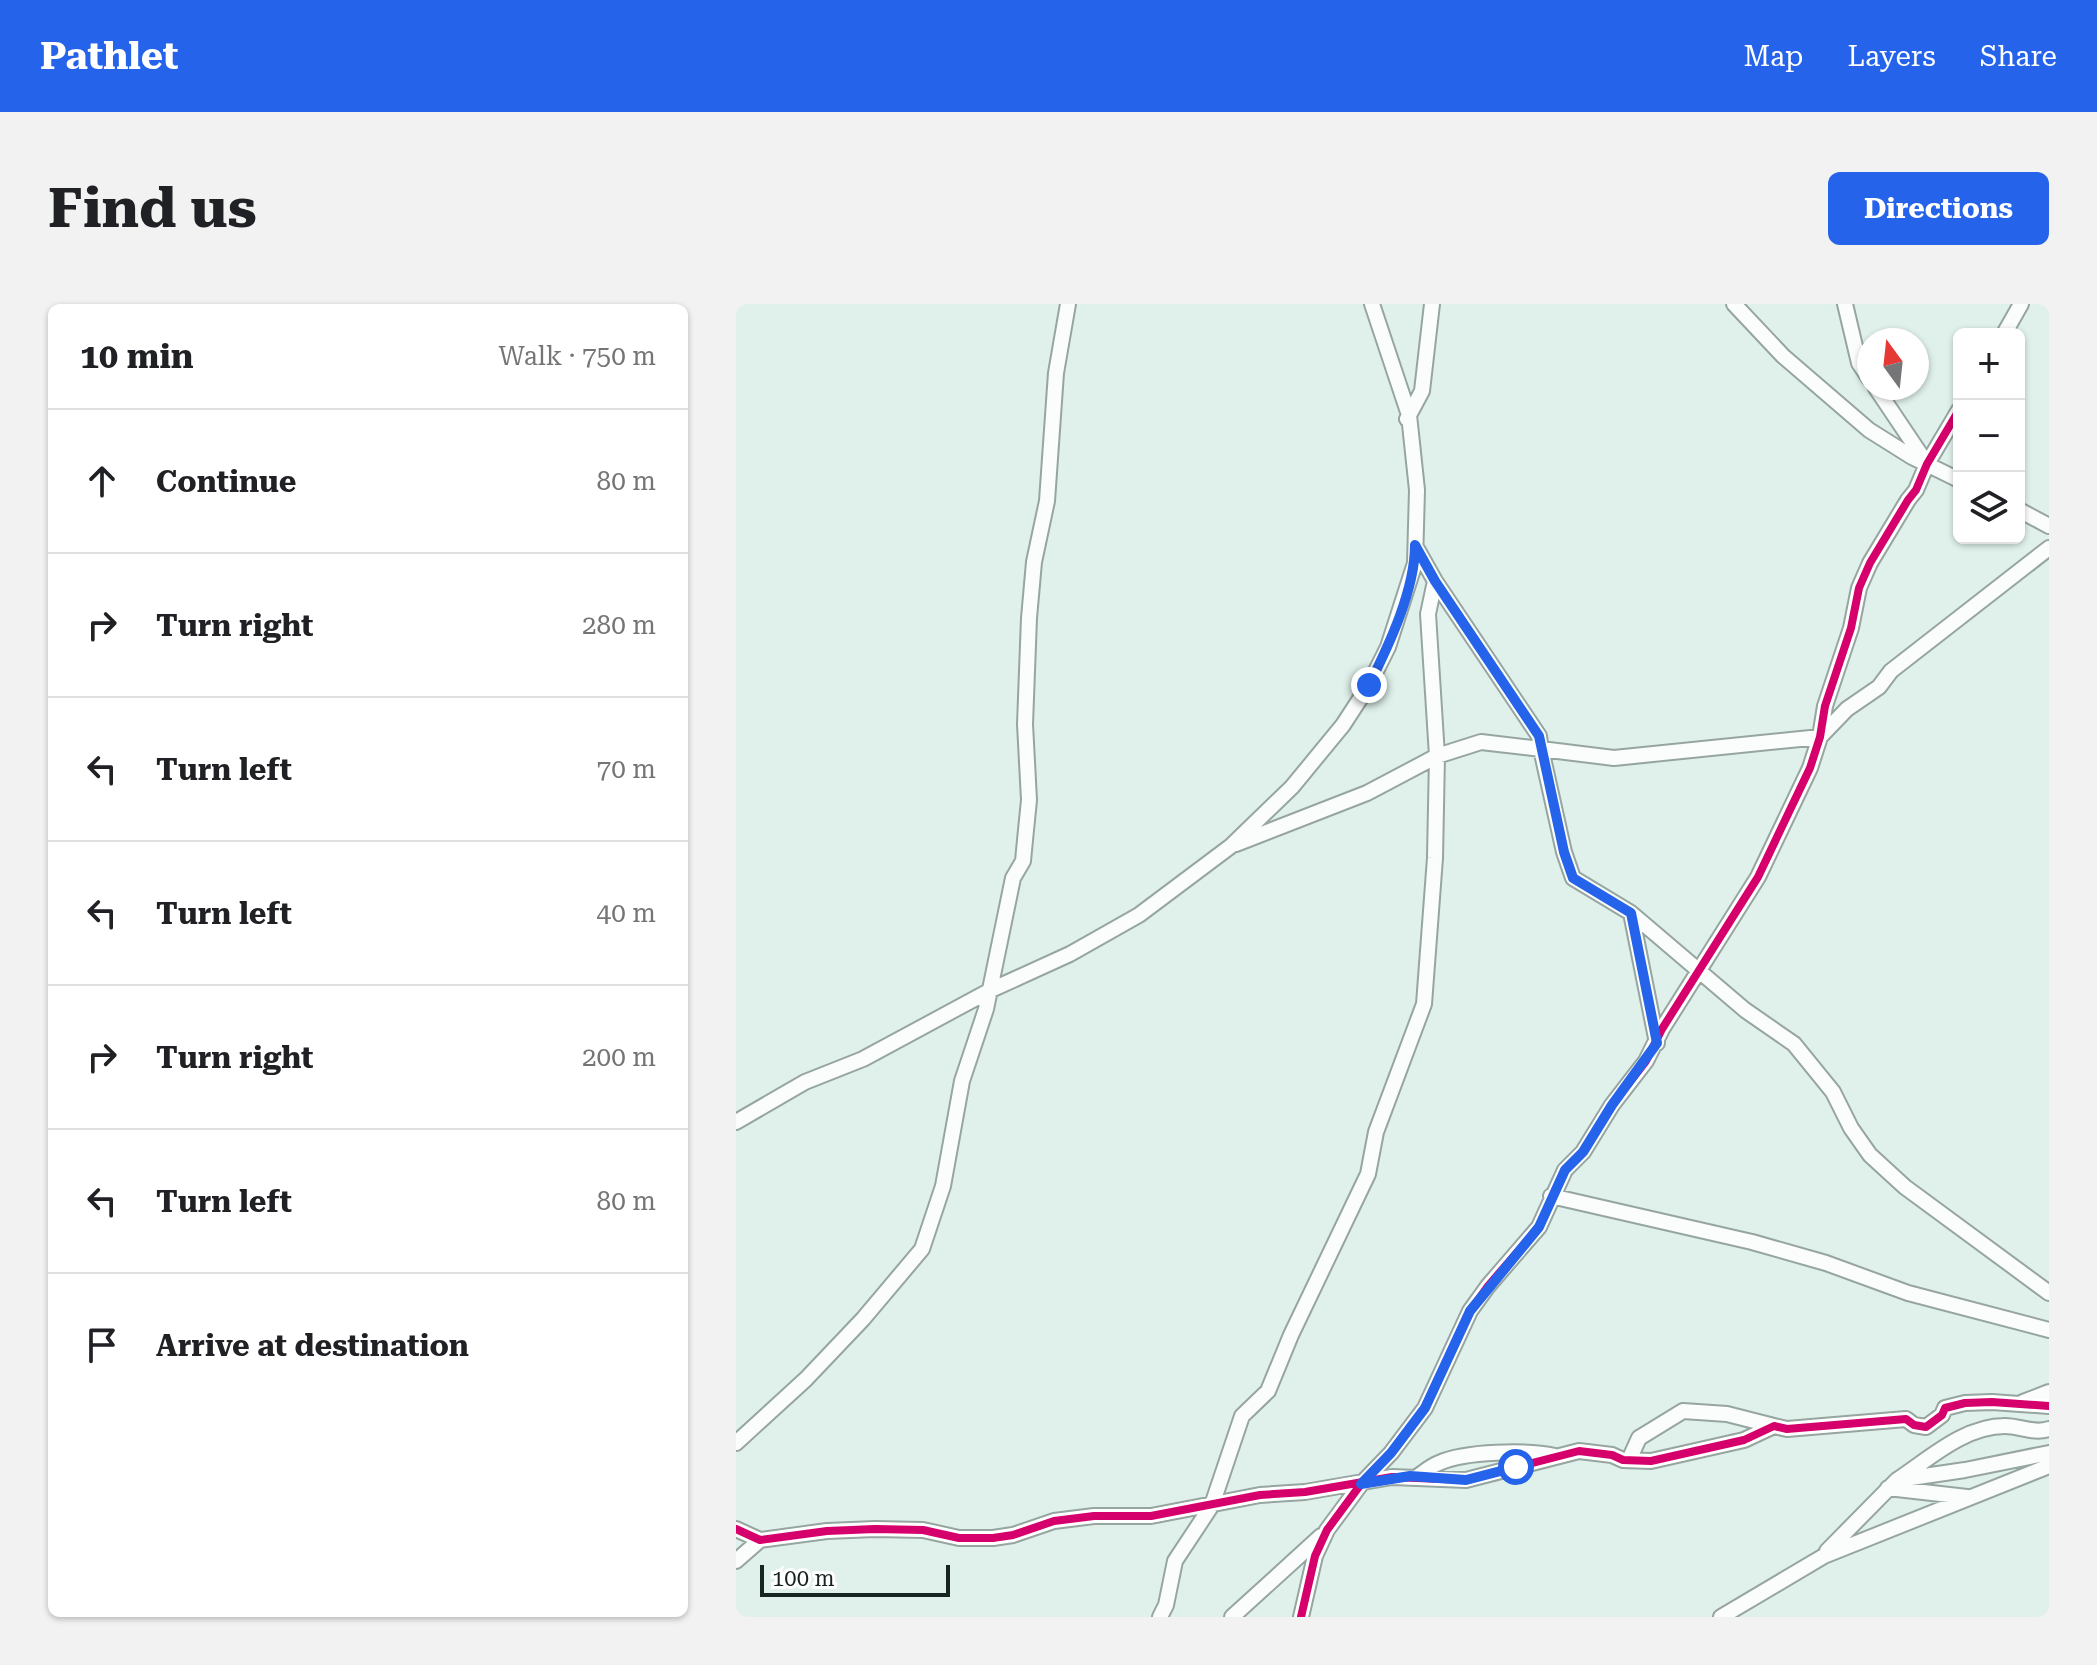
<!DOCTYPE html>
<meta charset="utf-8">
<style>
:root{--surface:#fff;--page:#f2f2f2;--text:#202124;--muted:#757577;--line:#e0e0e0;--accent:#2563eb}
body{margin:0;font-family:"Roboto Serif",serif;background:var(--page);color:var(--text)}
.controls{position:absolute;right:24px;top:24px;display:grid;overflow:hidden;border-radius:12px;box-shadow:0 2px 6px #0004}
.controls button{width:72px;height:72px;display:grid;place-items:center;padding:0;border:0;border-bottom:2px solid var(--line);background:var(--surface);color:var(--text);font:40px sans-serif}
.compass{position:absolute;left:1121px;top:24px;width:72px;height:72px;border-radius:50%;background:var(--surface);box-shadow:0 2px 6px #0004;rotate:345deg}
.scale{position:absolute;left:24px;bottom:20px;width:190px;box-sizing:border-box;padding-left:8px;border:4px solid #182421;border-top:0;font-size:22px;line-height:28px;white-space:nowrap;color:#182421;-webkit-text-stroke:6px #fff;paint-order:stroke}
.stop{position:absolute;width:24px;height:24px;margin:-18px;border:6px solid #2563eb;border-radius:50%;background:#fff}
.stop.end{background:#2563eb;border-color:#fff;box-shadow:0 2px 8px #0008}
.list{margin:0;padding:0;list-style:none}
h2{display:flex;justify-content:space-between;align-items:center;height:104px;margin:0;padding:0 32px;font-size:34px}
h2 small{font-size:26px;font-weight:400;color:var(--muted)}
.list li{display:grid;grid-template-columns:52px 1fr auto;gap:24px;align-items:center;box-sizing:border-box;height:144px;padding:0 32px;border-top:2px solid var(--line)}
.list b{display:block;font-size:30px;white-space:nowrap}
.list em{font-size:26px;font-style:normal;color:var(--muted)}
.icon{flex:none;width:44px;height:44px;fill:none;stroke:currentColor;stroke-width:2;stroke-linecap:round;stroke-linejoin:round}
.map{position:relative;flex:none;width:1313px;height:1313px;overflow:hidden;border-radius:12px}
header{display:flex;align-items:center;gap:48px;box-sizing:border-box;height:112px;padding:0 40px;background:var(--accent);color:#fff}
header strong{font-size:38px}
nav{display:flex;gap:44px;margin-inline-start:auto;font-size:28px}
.intro{display:flex;align-items:center;justify-content:space-between;box-sizing:border-box;height:192px;padding:0 48px}
h1{margin:0;font-size:56px}
.button{padding:20px 36px;border-radius:12px;background:var(--accent);color:#fff;font-size:28px;font-weight:700}
main{display:flex;gap:48px;padding:0 48px}
aside{flex:1;background:var(--surface);border-radius:12px;box-shadow:0 2px 6px #0004}
.map>svg:first-child{display:block}
.lines{fill:none;stroke-linecap:round;stroke-linejoin:round}
.minor-casing{stroke:#97a5a0;stroke-width:18}
.minor{stroke:#fafdfc;stroke-width:14}
.cycleway-casing{stroke:#fff;stroke-width:13}
.cycleway{stroke:#d6006c;stroke-width:8}
.route{stroke:#2563eb;stroke-width:10}
</style>
<header>
<strong>Pathlet</strong>
<nav><a>Map</a><a>Layers</a><a>Share</a></nav>
</header>
<div class="intro"><h1>Find us</h1><a class="button">Directions</a></div>
<main>
<aside>
<h2>10 min<small>Walk · 750 m</small></h2>
<ul class="list">
<li><svg class="icon" aria-label="ahead" viewBox="0 0 24 24"><path d="M12 20V5M6 11l6-6 6 6"/></svg><div><b>Continue</b></div><em>80 m</em></li>
<li><svg class="icon" aria-label="right" viewBox="0 0 24 24"><path d="M7 20v-9h11M14 6l5 5-5 5"/></svg><div><b>Turn right</b></div><em>280 m</em></li>
<li><svg class="icon" aria-label="left" viewBox="0 0 24 24"><path d="M17 20v-9H6M10 6l-5 5 5 5"/></svg><div><b>Turn left</b></div><em>70 m</em></li>
<li><svg class="icon" aria-label="left" viewBox="0 0 24 24"><path d="M17 20v-9H6M10 6l-5 5 5 5"/></svg><div><b>Turn left</b></div><em>40 m</em></li>
<li><svg class="icon" aria-label="right" viewBox="0 0 24 24"><path d="M7 20v-9h11M14 6l5 5-5 5"/></svg><div><b>Turn right</b></div><em>200 m</em></li>
<li><svg class="icon" aria-label="left" viewBox="0 0 24 24"><path d="M17 20v-9H6M10 6l-5 5 5 5"/></svg><div><b>Turn left</b></div><em>80 m</em></li>
<li><svg class="icon" aria-label="arrive" viewBox="0 0 24 24"><path d="M6 21V4h12l-3 4 3 4H6"/></svg><div><b>Arrive at destination</b></div></li>
</ul>
</aside>
<div class="map">
<svg width="1313" height="1313" viewBox="0 0 1313 1313">
<rect width="100%" height="100%" fill="#e0f1eb"/>
<g class="lines">
<defs>
<path id="minor" d="M998,0L1047,52L1133,126L1176,153L1223,176
M1109,0L1123,59L1133,74
M1268,30L1285,0
M1140,84L1191,160
M671,115L686,87L696,0
M1283,206L1313,222
M681,245L699,277L803,432L805,445L878,454L1084,433L1111,405L1143,383L1155,367L1313,244
M500,540L631,489L701,452L745,438L805,445L828,548L837,574L895,609L921,739
M895,609L1009,706L1058,740L1097,788L1115,824L1134,851L1169,883L1313,989
M0,818L69,778L127,755L255,686L334,650L403,611L495,542L556,483L607,421L633,381L652,343L679,259L681,186L673,111L636,0
M815,892L1016,938L1090,959L1172,989L1313,1026
M1287,1098L1313,1088
M1313,1125C1298,1130 1284,1122 1269,1122C1228,1122 1193,1155 1161,1176L1229,1166L1313,1149
M0,1139L70,1075L127,1015L186,945L207,882L226,777L250,705L277,574L287,557L289,536L293,496L289,420L293,314L298,258L311,197L320,69L332,0
M893,1156L903,1134L947,1107L991,1110L1038,1122
M681,1173C688,1168 695,1162 703,1159C729,1147 791,1146 819,1152
M1152,1184L1231,1193
M0,1225L24,1236L91,1227L139,1225L187,1226L223,1234H257L277,1231L318,1217L358,1212H415L524,1191L569,1188L656,1173L730,1176L843,1147L876,1151L887,1156L915,1157L1008,1136L1038,1122L1051,1125L1170,1115L1178,1121L1190,1123L1206,1111L1209,1104L1229,1099L1256,1098L1313,1102
M1091,1247L1161,1176
M0,1257L24,1236
M424,1313L430,1301L439,1257L476,1201L506,1112L532,1087L555,1031L632,870L640,828L688,700L699,554L701,452L692,310L699,277
M496,1313L585,1232
M565,1313L579,1252L591,1226L625,1180L655,1149L689,1104L734,1007L752,982L803,923L829,866L847,848L876,801L910,757L926,725L1022,573L1074,464L1084,433L1089,402L1115,324L1123,284L1134,259L1172,196L1180,186L1191,160L1223,106
M985,1313L1088,1252L1313,1162"/>
</defs>
<use href="#minor" class="minor-casing"/>
<use href="#minor" class="minor"/>
<defs>
<path id="cycleway" d="M0,1225L24,1236L91,1227L139,1225L187,1226L223,1234H257L277,1231L318,1217L358,1212H415L524,1191L569,1188L656,1173L730,1176L843,1147L876,1151L887,1156L915,1157L1008,1136L1038,1122L1051,1125L1170,1115L1178,1121L1190,1123L1206,1111L1209,1104L1229,1099L1256,1098L1313,1102
M565,1313L579,1252L591,1226L625,1180L655,1149L689,1104L734,1007L752,982L803,923L829,866L847,848L876,801L910,757L926,725L1022,573L1074,464L1084,433L1089,402L1115,324L1123,284L1134,259L1172,196L1180,186L1191,160L1223,106"/>
</defs>
<use href="#cycleway" class="cycleway-casing"/>
<use href="#cycleway" class="cycleway"/>
</g>
<g class="lines">
<path class="route" d="M633,381C653,341 679,286 679,241L699,277L803,432L828,548L837,574L895,609L921,739L876,801L847,848L829,866L803,923L734,1007L689,1104L655,1149L625,1180L674,1172L730,1176L780,1163"/>
</g>
</svg>
<div class="controls">
<button>+</button>
<button>−</button>
<button><svg class="icon" aria-label="layers" viewBox="0 0 24 24"><path d="M12 4l9 5-9 5-9-5zM3 14l9 5 9-5"/></svg></button>
</div>
<svg class="compass" viewBox="-18 -18 36 36"><path d="M0-13l5 13h-10z" fill="#e53935"/><path d="M0 13l5-13h-10z" fill="#757577"/></svg>
<div class="scale">100 m</div>
<div class="stop" style="left:780px;top:1163px"></div>
<div class="stop end" style="left:633px;top:381px"></div>
</div>
</main>
